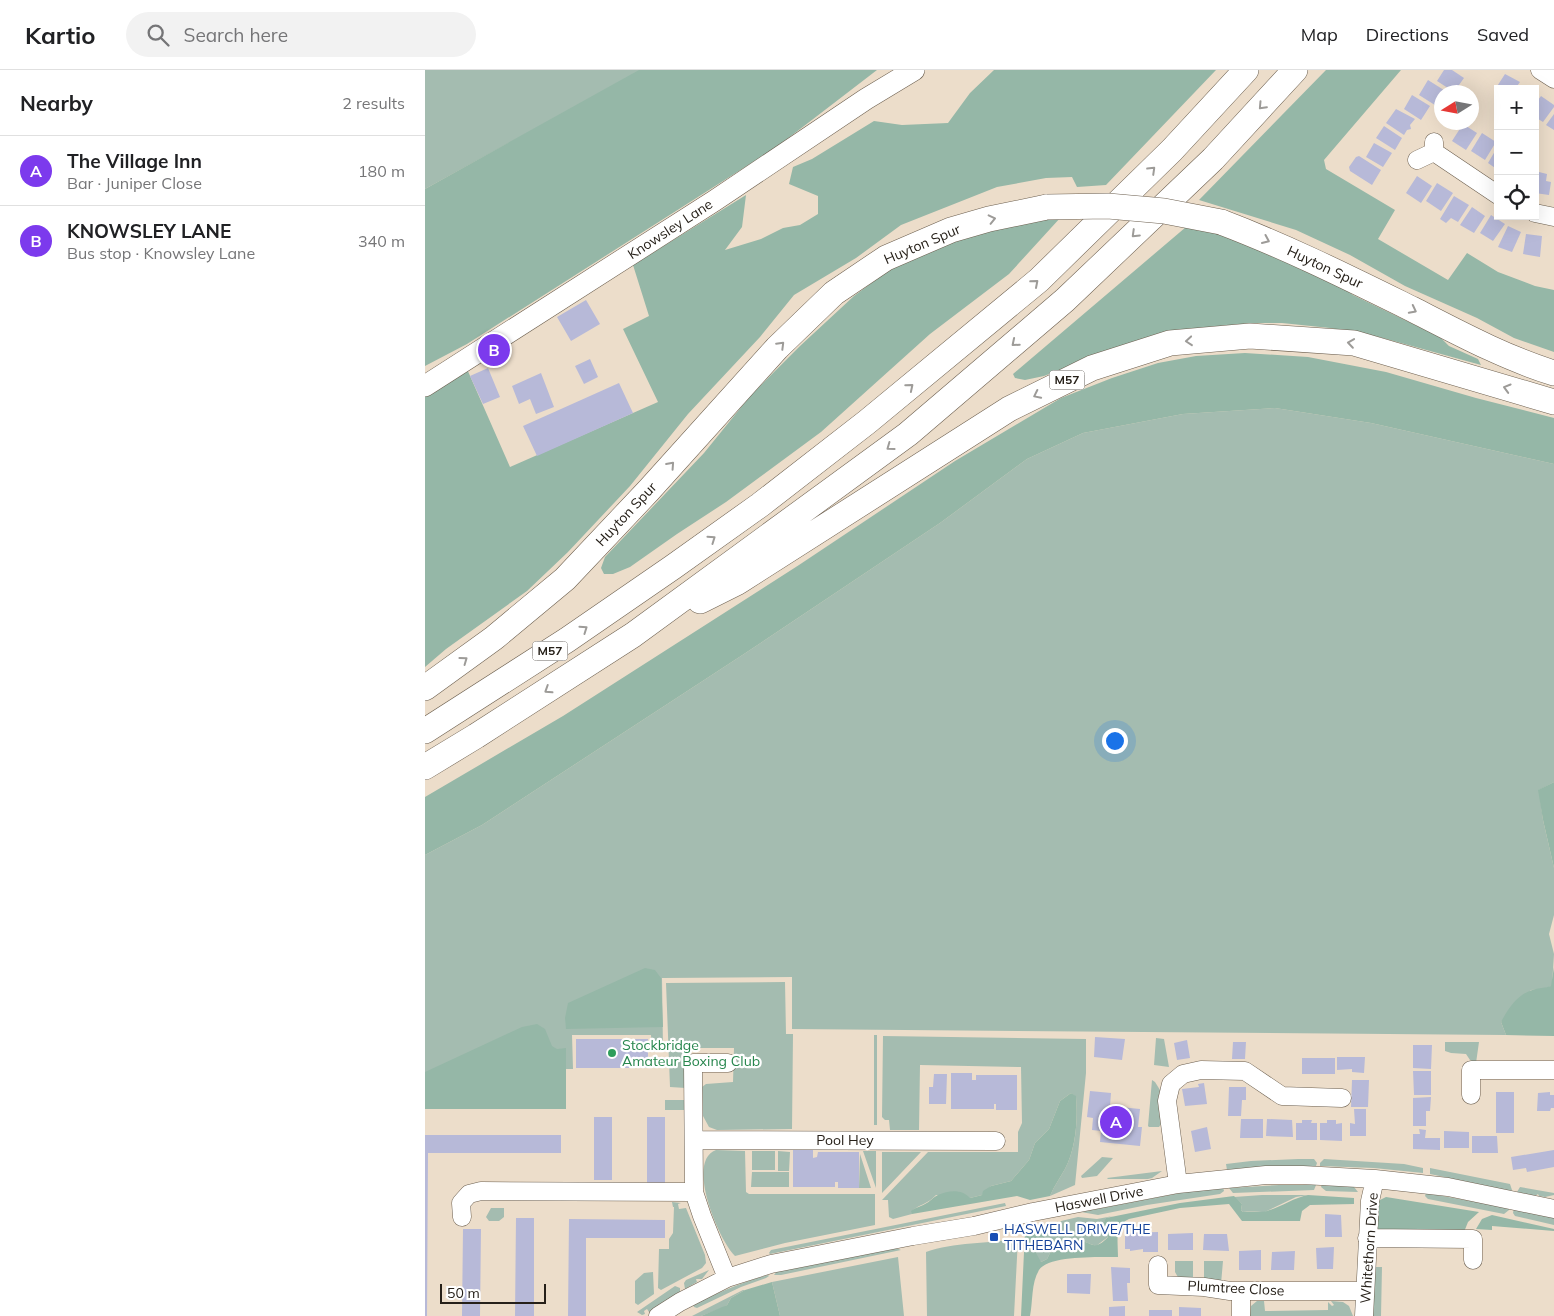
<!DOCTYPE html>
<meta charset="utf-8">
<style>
:root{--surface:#fff;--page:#f2f2f2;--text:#202124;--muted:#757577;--line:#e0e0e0;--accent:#7c3aed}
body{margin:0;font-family:Mulish,sans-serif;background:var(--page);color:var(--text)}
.controls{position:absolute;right:15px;top:15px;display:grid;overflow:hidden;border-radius:0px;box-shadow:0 5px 20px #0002}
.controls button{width:45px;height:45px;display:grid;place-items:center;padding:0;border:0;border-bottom:1px solid var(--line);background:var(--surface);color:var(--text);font:25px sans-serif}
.compass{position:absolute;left:1009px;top:15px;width:45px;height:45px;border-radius:50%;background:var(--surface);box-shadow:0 5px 20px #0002;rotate:259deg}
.scale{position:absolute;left:15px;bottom:12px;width:106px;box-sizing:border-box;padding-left:5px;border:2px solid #262019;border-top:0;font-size:14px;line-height:18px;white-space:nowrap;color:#262019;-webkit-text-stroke:4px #fff;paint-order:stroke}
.you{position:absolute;left:689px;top:670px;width:18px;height:18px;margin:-12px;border:4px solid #fff;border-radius:50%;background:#1a73e8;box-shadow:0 0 0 8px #1a73e833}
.badge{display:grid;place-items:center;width:32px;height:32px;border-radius:50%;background:var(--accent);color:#fff;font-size:16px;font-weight:700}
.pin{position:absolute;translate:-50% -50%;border:2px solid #fff;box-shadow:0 1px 5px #0006}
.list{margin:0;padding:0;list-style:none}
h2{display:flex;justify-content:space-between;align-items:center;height:65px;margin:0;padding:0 20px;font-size:21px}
h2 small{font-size:16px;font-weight:400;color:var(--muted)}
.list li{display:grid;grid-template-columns:32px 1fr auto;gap:15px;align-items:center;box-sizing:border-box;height:70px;padding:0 20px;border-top:1px solid var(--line)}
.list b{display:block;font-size:19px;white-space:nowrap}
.list p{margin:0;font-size:16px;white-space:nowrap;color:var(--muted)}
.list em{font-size:16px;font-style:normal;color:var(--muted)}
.icon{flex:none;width:28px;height:28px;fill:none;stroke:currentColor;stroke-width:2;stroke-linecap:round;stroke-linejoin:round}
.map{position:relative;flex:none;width:1129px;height:1246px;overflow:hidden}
header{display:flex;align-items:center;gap:30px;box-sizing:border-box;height:70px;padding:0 25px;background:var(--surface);border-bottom:1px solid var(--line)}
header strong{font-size:24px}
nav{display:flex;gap:28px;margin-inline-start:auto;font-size:18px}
.search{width:350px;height:45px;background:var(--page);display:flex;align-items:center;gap:12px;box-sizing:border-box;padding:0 18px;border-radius:28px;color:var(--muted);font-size:19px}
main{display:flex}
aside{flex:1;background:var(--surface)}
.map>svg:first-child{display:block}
.green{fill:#a4bcb0}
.forest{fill:#95b7a7}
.building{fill:#b7b9d8}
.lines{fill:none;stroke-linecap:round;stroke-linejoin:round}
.minor-casing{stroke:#6c5f4f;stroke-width:19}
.major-casing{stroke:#6c5f4f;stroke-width:22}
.highway-casing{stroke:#6c5f4f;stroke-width:26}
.minor{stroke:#fff;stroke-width:18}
.major{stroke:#fff;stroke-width:21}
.highway{stroke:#fff;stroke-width:25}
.highway-bridge-casing{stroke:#6c5f4f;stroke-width:26;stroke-linecap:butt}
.highway-bridge{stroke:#fff;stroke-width:25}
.oneway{stroke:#9d9b98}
.leisure-dot{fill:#2e9e5b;stroke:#fff;stroke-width:2}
.transit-dot{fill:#1a4fb4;stroke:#fff;stroke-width:2}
.labels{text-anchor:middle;stroke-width:4.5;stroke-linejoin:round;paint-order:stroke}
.shield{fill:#fff;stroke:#67635e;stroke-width:1}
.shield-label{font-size:12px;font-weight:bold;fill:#262019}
.street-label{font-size:14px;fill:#262019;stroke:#fff}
.leisure-label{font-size:14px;fill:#27864d;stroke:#fff;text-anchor:start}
.transit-label{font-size:14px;fill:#164399;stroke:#fff;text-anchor:start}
</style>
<header>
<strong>Kartio</strong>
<div class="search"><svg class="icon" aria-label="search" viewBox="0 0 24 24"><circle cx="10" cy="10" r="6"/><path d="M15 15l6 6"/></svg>Search here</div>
<nav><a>Map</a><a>Directions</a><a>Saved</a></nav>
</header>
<main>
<aside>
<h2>Nearby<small>2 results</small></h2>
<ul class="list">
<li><span class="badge">A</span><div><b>The Village Inn</b><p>Bar · Juniper Close</p></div><em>180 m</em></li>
<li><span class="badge">B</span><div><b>KNOWSLEY LANE</b><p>Bus stop · Knowsley Lane</p></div><em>340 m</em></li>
</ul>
</aside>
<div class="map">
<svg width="1129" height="1246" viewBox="0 0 1129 1246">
<rect width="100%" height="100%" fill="#ecddca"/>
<path class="green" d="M0,0H214L215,1L0,119Z
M850,338L946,353L1129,394V712L1114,720L1118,750L1129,798V845L1124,864L1129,884L1127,916L1118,919L1106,920L1076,952L1081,965L367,959V907L237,908L238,980L227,981L226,965H147L148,999H141V1039H0V785L57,755L319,584L515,453L602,389L658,363L758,344Z
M360,912L361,964H368L367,1059L292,1060L284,1057L278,1046L277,1017L281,1014L308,1012L309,978H261V1018L245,1017L241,913Z
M449,965H452V1055H449Z
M458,966L661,969V1003L650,1115L625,1126C629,1116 635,1108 640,1099C651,1078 653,1050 651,1027L646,1023L635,1031L624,1059L610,1073L604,1090L586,1111L566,1116L557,1125L545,1128L511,1125C502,1135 494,1134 487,1141V1144L468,1149L464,1147L463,1130H457L503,1082H593V1062L597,1053L596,997L495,995L494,1060H465L464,1050H460L457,1047Z
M731,968L739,969L744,997L729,995Z
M1020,972H1054L1051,993L1045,990L1041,984L1026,983L1020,981Z
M727,1010L730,1012L735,1020L733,1030L736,1054L734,1057H724L723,1056Z
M240,1030H261V1040H240Z
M291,1080L320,1081L321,1122L324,1124H450V1155L360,1173L310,1186C294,1171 260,1091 291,1080Z
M327,1081H350V1100H327Z
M353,1081L365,1082L364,1101H353Z
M438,1081H451V1118Z
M457,1082H496L457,1123Z
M435,1084L446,1118H434Z
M677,1087L688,1088L672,1106L657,1108L656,1106Z
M873,1089H889L892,1093L891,1096L802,1100L801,1094L826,1091Z
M899,1089L979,1094L998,1098V1103L949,1098L895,1096V1093Z
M1005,1098L1085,1114L1087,1120L1086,1121L1005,1104Z
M737,1101L727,1108L723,1109H683L682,1108Z
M327,1102H364V1117H326Z
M897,1114L929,1117L933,1122L901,1121L896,1117Z
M854,1115H891L889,1120L808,1123L804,1118Z
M798,1117L799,1121L795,1124L722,1135L673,1145L656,1142L755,1123Z
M1095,1117L1129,1123V1125L1120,1127L1114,1126L1113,1124L1110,1126L1092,1122Z
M1001,1123L1084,1138V1140L1079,1144L1003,1129L1000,1126Z
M837,1125H883L871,1127L840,1142C832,1142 826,1141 818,1142L816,1140L817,1134L809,1127Z
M247,1132L256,1133L253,1134L254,1139L261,1138L280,1185L281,1193L277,1198L236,1220L233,1218L234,1179H244V1169L248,1163L249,1137H248Z
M580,1133L581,1136L345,1184L344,1183L346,1180Z
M66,1138H79V1147L74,1151H64L61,1147Z
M1089,1138L1129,1148V1155L1090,1146L1088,1143Z
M688,1146L681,1148L678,1155L683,1167L671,1176L657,1171L625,1183L622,1189L616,1192L599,1182V1175L601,1177L614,1176L619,1167L631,1160L636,1151L653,1147L672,1149Z
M593,1168L589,1246H502L501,1182C528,1172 564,1174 593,1168Z
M471,1178L476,1180L356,1205H349L352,1201Z
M473,1187L479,1246H355L347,1212Z
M750,1191H768V1211L754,1209L750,1202Z
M779,1191H798L796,1214L779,1212Z
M948,1197H957L956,1246H946Z
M284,1200L277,1209H271L272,1212L260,1219L259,1213L261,1210Z
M228,1202L229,1224L213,1235L210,1233V1211L219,1203Z
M343,1205L344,1206L341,1208L316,1217L272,1238L269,1237L268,1235C293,1223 317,1212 343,1205Z
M250,1216L255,1218V1222L224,1242L222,1239L219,1241L220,1244L217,1245L212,1242Z
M318,1220H320L306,1228L302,1235L297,1238L276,1246H267Z
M832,1231H839L840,1241L903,1240V1232L907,1236L909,1235L906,1231L918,1232L924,1236L928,1246H825L826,1236Z"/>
<path class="forest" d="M214,0H452L353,76L42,274L0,296V119Z
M569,0H791L681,115L652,117L647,107L621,108L572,117L476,155L431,188L369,225L335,267L263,344L205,416L143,482L102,521L21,579L0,597V326L42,299L85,397L233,332L198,259L224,246L208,195L321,125L317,157L300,180L336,169L358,158L375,155L393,144V126L364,114L368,97L387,89L449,51L477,55L523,53L545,23Z
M901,0H976L899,90L901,99L970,140L953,169L1023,210L1042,183L1073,202L1110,216L1129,220V282L1089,268L1052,248L980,216L925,185L871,160L774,130Z
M636,147L584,204L505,264L396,362L301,432L252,464L205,497L188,504H179L176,498L180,487L279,383L326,325L375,276L429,226L468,197L551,162Z
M761,157L794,164L910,212L928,225L1015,267L1024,276L1053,289L1056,295L954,267L905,258L857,253H827L796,256L675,285L619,306L600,310L590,308L588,304Z
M820,283L883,287L961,302L1051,328L1129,348V394L946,353L850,338L758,344L658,363L602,389L515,453L319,584L57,755L0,785V727L138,646L374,495L530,391L636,328L687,308L733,293L771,286Z
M1129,712V798L1118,750L1113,720Z
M1129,897V966L1081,965L1076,952C1083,939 1092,925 1107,920C1113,918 1120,918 1126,916Z
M220,898L230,900L236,908L238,957L141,959L140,948L143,933Z
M112,954L120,959L127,976L132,979L141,978V1039H0V1002L97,957Z
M646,1023L651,1026C653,1050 651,1078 640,1099C635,1108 629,1116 625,1126L605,1130L592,1126L487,1144L486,1141C491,1137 495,1137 500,1134C505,1132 508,1127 513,1125C524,1120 537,1119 545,1128L557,1125L558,1121L566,1116L586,1111L604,1090L610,1073L624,1059L635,1031Z
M883,1125L929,1128V1134L885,1135L877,1141L875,1151H817L804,1134L755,1138L704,1149C689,1155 693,1172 693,1187C676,1187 623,1185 614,1200C606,1213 608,1232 605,1246H596L599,1182L611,1183L616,1192L622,1189L625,1183C635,1180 644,1174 653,1172C666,1169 667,1184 683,1167C681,1160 676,1155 681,1148L755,1133L809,1126L817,1134L816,1140L818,1142C826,1141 835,1143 842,1141C856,1137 868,1128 883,1125Z
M961,1127L1054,1142L1043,1152L1039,1162L954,1160L950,1157L953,1131Z
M1067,1145L1129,1159V1161L1067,1156V1160L1051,1159L1057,1149Z
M634,1152L631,1160L619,1167L614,1175L604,1178L599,1175L600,1164L612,1157Z
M347,1212L355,1246H276L302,1235L306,1228L320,1220Z"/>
<path class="building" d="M1019,0H1027L1039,8L1029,22L1012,11Z
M1080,4L1095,12L1090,19H1073V23L1069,21Z
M1003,10L1022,22H1016V31L1013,37L994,25Z
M987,25L1005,36L996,50L979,39Z
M1116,26L1129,35V37L1118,52L1110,47V34Z
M971,39L990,49L985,55L986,59L982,60L979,65L961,53Z
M1129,44V60L1121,55Z
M1038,54L1052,63L1041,80L1027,71Z
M959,56L977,68L970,80L951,68Z
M1057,63L1071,72L1060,90L1046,81Z
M949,73L967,83L958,97L941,87Z
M1073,76V100L1063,93Z
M934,86L956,100L947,115L925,101L924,97L931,87Z
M1110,101L1122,104L1121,111L1126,112L1124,125L1110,123Z
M992,106L1007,116L996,133L981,123Z
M1012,113L1028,123L1016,141L1001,131Z
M1029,126L1044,135L1033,152L1026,148L1021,153L1015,149Z
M1047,137L1060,146L1049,163L1035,155Z
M1066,145L1080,154L1068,171L1055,163Z
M1083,156L1096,162L1087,182L1073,177Z
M1101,164L1117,166L1115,187L1098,184Z
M161,230L175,254L146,271L132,247Z
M165,289L173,307L159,314L150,296Z
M63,298L75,327L58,334L45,306Z
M116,303L129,337L111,344L105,329L94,334L87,316Z
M194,313L208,343L112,386L98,356Z
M670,967L700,969L697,990L669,987Z
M151,969H223V998H151Z
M762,970L765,988L752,990L749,973Z
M808,972H821L820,989H807Z
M988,975H1007L1006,999L988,998Z
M912,987H940L939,1003L927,1002V999L912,1000Z
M877,988H910V1004H877Z
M988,1001H1006V1025H989Z
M526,1003H547V1010H551V1005H592V1040H571V1034H569V1039H526Z
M509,1004H522L521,1034H504V1017H508Z
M927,1010H944L943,1037H926Z
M779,1013L782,1034L760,1036L757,1019L774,1017L773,1014Z
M804,1017H821V1030H817L816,1046H803Z
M665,1021L686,1023L685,1036L715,1039L713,1057H717L715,1076L675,1072L676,1061L667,1060L668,1048L662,1047Z
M1071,1022H1089V1063H1071Z
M1125,1022V1025H1129V1038H1126L1125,1041H1112L1113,1023Z
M1006,1027L1005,1041H1001V1056H988V1028Z
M929,1039H941V1066H925V1053L930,1054Z
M169,1047H187V1110H169Z
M222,1047H240V1113H222Z
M816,1049H838V1068H815Z
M842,1049L867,1050L868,1067L841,1066Z
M877,1050H887L886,1053H892V1070H871V1053H877Z
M902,1050H911V1054L917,1053V1071L895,1070V1053H902Z
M782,1057L786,1079L770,1082L766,1061Z
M994,1059L1001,1060L1000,1068H1015V1080L988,1079V1064H995Z
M1019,1061L1044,1062V1078H1019Z
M0,1065H136V1083H3L2,1246H0Z
M1047,1066H1072L1073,1083H1047Z
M368,1080H388V1088L392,1087L393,1082H434V1118H413V1112H410V1117H368Z
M1129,1080V1097L1102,1102L1101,1098L1088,1100L1086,1087Z
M900,1144L916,1145L917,1167H900Z
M91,1148H109V1246H90Z
M144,1149L240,1150V1168H161V1246H143Z
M38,1159H56L55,1246H37Z
M733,1162V1182H718V1179L705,1181V1179H700V1163Z
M768,1163V1180H743V1164Z
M779,1164H802L804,1181L778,1180Z
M909,1177L908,1199H892L891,1178Z
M836,1180V1200H814V1181Z
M870,1181L869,1200H846L847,1182Z
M686,1197L705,1198V1213H702L703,1231H688Z
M642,1204H666L665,1224L642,1223Z
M700,1236V1246H684V1237Z
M754,1237L776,1238V1246H754Z
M724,1240H747V1246H724Z"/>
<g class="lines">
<defs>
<path id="minor" d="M1115,0L1129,9
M1009,82L1073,125
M992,90L1009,82V72
M1110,143L1129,147
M1046,1025V1000H1129
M269,1070L571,1071
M753,1114L742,1031L746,1014L758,1004L776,1000L820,1001L857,1026L917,1028
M37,1147L36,1133L44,1124L56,1121L269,1122
M942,1168L1048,1169V1190
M733,1195V1215L779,1217L805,1221H939
M302,1208L277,1146L269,1122L268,993H303
M816,1221V1246
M233,1246L255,1232L302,1208L346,1194L488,1166L549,1156L608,1142L753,1114L841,1105H878L950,1109L1023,1117L1129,1139
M939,1246L945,1131L950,1109"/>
<path id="major" d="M0,316L289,131L441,29L489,0"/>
<path id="highway" d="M796,152C862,177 924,208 987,239C1032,262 1080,288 1129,303
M275,531L313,512L584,339L667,298L745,273L825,266L929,273L1129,332
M0,618L69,568L140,509L224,420L352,278L409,223L461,188L526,160L564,149L622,137
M0,661L142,570L248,497L335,435L442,352L614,210L747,80L821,0
M0,697L51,666L208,565L483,364L640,230L788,89L870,0"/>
</defs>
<use href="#minor" class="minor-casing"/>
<use href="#major" class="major-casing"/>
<use href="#highway" class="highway-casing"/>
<use href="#minor" class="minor"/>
<use href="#major" class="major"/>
<use href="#highway" class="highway"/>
<defs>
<path id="highway-bridge" d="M622,137L683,136L739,141L796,152"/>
</defs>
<use href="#highway-bridge" class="highway-bridge-casing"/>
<use href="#highway-bridge" class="highway-bridge"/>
</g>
<defs><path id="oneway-chevron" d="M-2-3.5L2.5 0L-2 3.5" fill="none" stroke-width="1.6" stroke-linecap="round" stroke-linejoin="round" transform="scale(1.25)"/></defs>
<g class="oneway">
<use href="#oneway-chevron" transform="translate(837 36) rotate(133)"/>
<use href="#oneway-chevron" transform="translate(727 100) rotate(-44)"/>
<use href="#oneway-chevron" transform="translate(567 149) rotate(-13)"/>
<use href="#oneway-chevron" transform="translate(710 164) rotate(136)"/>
<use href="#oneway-chevron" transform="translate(841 170) rotate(24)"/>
<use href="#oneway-chevron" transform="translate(610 213) rotate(-41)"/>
<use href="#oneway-chevron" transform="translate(988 240) rotate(27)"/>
<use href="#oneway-chevron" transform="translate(764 271) rotate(175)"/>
<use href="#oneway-chevron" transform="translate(590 273) rotate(140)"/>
<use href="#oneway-chevron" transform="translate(926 273) rotate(-172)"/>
<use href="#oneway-chevron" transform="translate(356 275) rotate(-45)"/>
<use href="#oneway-chevron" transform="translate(485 317) rotate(-40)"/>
<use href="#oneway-chevron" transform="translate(1082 318) rotate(-164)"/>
<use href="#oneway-chevron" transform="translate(612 325) rotate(154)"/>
<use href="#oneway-chevron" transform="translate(465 377) rotate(144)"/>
<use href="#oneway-chevron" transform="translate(246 395) rotate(-48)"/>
<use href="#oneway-chevron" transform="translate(287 469) rotate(-35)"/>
<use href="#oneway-chevron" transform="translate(159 559) rotate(-35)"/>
<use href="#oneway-chevron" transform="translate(39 590) rotate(-36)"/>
<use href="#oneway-chevron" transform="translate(123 620) rotate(147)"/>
</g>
<circle class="leisure-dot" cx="187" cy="983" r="5"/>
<rect class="transit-dot" x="564" y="1162" width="10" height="10" rx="2.5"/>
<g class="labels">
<g class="shield">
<rect x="624.5" y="300.5" width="35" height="19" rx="4"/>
<rect x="107.5" y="571.5" width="35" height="19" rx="4"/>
</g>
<g class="shield-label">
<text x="642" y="314">M57</text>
<text x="125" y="585">M57</text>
</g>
<g class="street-label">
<text transform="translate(245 159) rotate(-33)" y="5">Knowsley Lane</text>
<text transform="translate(497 174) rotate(-23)" y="5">Huyton Spur</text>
<text transform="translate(900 197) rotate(25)" y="5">Huyton Spur</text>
<text transform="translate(201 444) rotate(-47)" y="5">Huyton Spur</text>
<text x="420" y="1075">Pool Hey</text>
<text transform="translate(674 1129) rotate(-11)" y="5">Haswell Drive</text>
<text transform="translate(944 1178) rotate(-86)" y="5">Whitethorn Drive</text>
<text transform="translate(811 1218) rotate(3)" y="5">Plumtree Close</text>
</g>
<g class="leisure-label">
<text x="197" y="980">Stockbridge<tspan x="197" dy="16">Amateur Boxing Club</tspan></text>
</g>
<g class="transit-label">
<text x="579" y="1164">HASWELL DRIVE/THE<tspan x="579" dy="16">TITHEBARN</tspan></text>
</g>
</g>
</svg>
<div class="controls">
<button>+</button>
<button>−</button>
<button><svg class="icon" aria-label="locate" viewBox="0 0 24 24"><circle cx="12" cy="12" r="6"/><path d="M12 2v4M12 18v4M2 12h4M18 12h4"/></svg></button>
</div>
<svg class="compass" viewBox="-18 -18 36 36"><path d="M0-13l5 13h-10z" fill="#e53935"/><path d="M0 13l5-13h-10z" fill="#757577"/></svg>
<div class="scale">50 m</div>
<div class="you"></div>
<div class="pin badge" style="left:691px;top:1052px">A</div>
<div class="pin badge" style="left:69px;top:280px">B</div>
</div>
</main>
